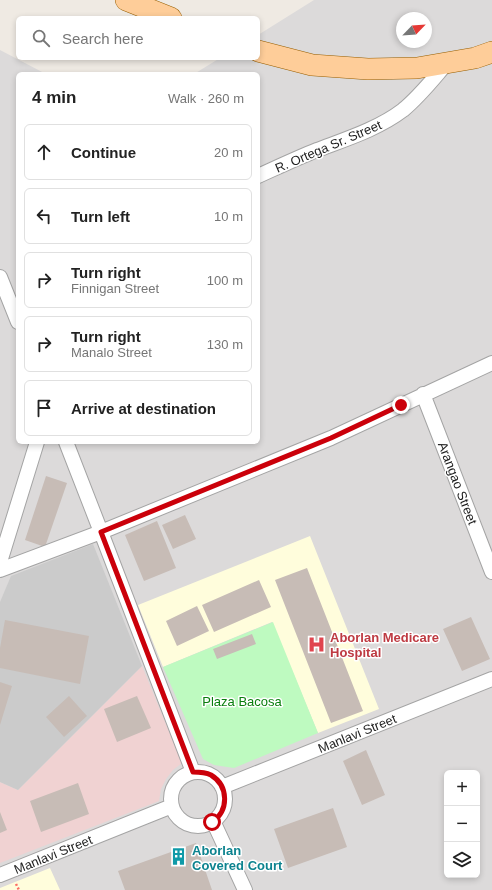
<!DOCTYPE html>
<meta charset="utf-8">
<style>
:root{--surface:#fff;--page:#f2f2f2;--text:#222;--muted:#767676;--line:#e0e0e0}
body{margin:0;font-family:Helvetica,sans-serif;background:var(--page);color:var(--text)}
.controls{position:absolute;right:12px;bottom:12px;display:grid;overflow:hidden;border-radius:6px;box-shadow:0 2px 6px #0003}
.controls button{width:36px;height:36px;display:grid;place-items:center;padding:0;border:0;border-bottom:1px solid var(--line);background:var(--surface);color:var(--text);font:20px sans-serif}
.compass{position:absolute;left:396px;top:12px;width:36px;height:36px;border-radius:50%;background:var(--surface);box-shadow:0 2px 6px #0003;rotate:65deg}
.stop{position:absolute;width:12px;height:12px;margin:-9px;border:3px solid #cb000a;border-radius:50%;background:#fff}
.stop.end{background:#cb000a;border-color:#fff;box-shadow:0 1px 4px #0008}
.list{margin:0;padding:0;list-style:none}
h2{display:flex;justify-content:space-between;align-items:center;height:52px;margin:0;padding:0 16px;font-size:17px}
h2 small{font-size:13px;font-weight:400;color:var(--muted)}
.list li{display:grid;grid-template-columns:26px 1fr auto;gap:12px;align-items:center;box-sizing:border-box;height:56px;margin:0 8px 8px;padding:0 8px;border:1px solid var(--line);border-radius:6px}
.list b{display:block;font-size:15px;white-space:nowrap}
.list p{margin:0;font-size:13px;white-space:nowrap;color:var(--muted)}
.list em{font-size:13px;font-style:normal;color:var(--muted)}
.icon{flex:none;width:22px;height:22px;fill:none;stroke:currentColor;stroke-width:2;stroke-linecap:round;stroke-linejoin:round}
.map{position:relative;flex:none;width:492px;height:890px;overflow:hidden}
.search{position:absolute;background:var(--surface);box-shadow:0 2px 6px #0003;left:16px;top:16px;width:244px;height:44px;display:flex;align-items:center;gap:10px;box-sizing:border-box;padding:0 14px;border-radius:6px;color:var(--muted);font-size:15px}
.panel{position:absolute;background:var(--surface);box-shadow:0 2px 6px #0003;left:16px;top:72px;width:244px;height:372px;border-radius:6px}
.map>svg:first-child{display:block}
.residential{fill:#dcdada;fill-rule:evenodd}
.commercial{fill:#f0d2d2}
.education{fill:#fffddc}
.religious{fill:#cbcbcb}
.park{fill:#befac0}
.building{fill:#c7bcb6}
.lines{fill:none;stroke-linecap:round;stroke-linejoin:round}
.street-casing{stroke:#a4a4a4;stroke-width:16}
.primary-casing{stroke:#975e00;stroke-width:22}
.path{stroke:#fd6e66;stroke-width:2.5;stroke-dasharray:2 2;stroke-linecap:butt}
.street{stroke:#fff;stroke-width:14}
.primary{stroke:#fecd99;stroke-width:21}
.route{stroke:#cb000a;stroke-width:5}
.labels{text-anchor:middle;stroke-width:3;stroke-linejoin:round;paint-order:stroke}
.street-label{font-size:13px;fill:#1d1d1d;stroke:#fff}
.health-label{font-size:13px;font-weight:bold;fill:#be3a42;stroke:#fff;text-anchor:start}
.park-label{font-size:13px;fill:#097e0d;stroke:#fff}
.culture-label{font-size:13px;font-weight:bold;fill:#0d838f;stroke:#fff;text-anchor:start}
</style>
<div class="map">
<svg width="492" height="890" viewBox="0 0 492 890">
<rect width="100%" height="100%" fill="#efeae3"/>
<path class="residential" d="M314,0H492V890H0V50L46,74H18V442H258V74H194L220,58H258V35ZM402,18H426V42H402ZM447,773H477V875H447Z"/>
<path class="commercial" d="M142,666L182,763L173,770L166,779L161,789L159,801L0,863V782L18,790Z"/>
<path class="education" d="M310,536L379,709L318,733L272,622L163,667L138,605Z
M50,868L60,890H0V888Z"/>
<path class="religious" d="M93,544L142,666L18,790L0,782V602L11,576Z"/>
<path class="park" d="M273,622L318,733L234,768L214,765L203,759L163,667Z"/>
<path class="building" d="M46,476L67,483L45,547L25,540Z
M185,515L196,539L173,549L162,525Z
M157,521L176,568L144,581L125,535Z
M307,568L363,711L331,723L275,580Z
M259,580L271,607L214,632L202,605Z
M197,606L209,631L177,646L166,621Z
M471,617L490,659L462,671L443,629Z
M5,620L89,636L80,684L0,668V648Z
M252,634L256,644L217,659L213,649Z
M0,682L12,686L0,725Z
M69,696L87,716L64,737L46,717Z
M137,696L151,728L117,742L104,709Z
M366,750L385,795L362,805L343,761Z
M78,783L89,814L41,832L30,801Z
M333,808L347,847L288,868L274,829Z
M0,812L7,830L0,833Z
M196,843L212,890H125L118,871Z"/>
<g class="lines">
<defs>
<path id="street" d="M258,176C278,167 297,158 317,150C346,139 378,129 403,110C420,96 433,79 447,63
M0,277L18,322
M423,394L492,572
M66,442L101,532L193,772
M0,562L37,442
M0,570L101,532L331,438L492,363
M171 799a27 27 0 1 1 54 0a27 27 0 1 1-54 0Z
M222,787L492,679
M213,821L245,890
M0,875L172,806"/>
<path id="primary" d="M126,0L171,18
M258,51L312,65L368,69L417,68L475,58L492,52"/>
</defs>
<use href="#street" class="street-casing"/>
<use href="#primary" class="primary-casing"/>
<path class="path" d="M16,884L19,890"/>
<use href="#street" class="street"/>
<use href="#primary" class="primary"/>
</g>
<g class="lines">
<path class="route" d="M212,822C229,811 229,786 211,775C205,772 199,772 193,772L101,532L331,438L401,405"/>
</g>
<defs>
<symbol id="hospital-bare" viewBox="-9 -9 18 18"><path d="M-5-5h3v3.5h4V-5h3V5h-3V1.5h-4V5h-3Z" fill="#e0444e" stroke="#fff" stroke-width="2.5" paint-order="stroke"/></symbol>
<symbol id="building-bare" viewBox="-9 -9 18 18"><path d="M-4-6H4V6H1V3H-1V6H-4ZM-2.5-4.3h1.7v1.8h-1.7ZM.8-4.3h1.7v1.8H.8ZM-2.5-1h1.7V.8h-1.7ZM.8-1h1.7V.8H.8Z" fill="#0f9aa8" stroke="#fff" stroke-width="2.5" paint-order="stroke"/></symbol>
</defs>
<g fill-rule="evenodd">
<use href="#hospital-bare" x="304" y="632" width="25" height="25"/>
<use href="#building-bare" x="166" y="844" width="25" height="25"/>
</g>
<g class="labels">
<g class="street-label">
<text transform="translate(328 146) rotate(-23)" y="5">R. Ortega Sr. Street</text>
<text transform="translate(458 483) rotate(69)" y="5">Arangao Street</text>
<text transform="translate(357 733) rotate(-22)" y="5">Manlavi Street</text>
<text transform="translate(53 854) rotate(-22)" y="5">Manlavi Street</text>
</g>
<g class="health-label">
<text x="330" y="642">Aborlan Medicare<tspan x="330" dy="15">Hospital</tspan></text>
</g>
<g class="park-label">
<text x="242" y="706">Plaza Bacosa</text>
</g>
<g class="culture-label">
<text x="192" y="855">Aborlan<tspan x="192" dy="15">Covered Court</tspan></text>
</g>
</g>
</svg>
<div class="controls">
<button>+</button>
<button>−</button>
<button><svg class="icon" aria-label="layers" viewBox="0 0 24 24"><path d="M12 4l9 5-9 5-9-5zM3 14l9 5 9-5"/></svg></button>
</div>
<svg class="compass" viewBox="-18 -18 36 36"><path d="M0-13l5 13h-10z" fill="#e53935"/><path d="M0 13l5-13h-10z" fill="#767676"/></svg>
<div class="stop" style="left:212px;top:822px"></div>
<div class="stop end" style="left:401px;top:405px"></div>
<div class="search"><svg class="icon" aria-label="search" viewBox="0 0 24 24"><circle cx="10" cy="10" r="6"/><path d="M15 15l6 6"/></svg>Search here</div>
<section class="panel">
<h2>4 min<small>Walk · 260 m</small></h2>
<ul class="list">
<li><svg class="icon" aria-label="ahead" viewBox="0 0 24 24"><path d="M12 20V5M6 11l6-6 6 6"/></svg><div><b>Continue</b></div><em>20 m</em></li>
<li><svg class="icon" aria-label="left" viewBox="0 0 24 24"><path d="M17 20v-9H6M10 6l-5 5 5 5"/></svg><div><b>Turn left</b></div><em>10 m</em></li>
<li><svg class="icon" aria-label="right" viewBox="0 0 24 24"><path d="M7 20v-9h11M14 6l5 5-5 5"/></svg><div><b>Turn right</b><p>Finnigan Street</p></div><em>100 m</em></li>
<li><svg class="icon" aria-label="right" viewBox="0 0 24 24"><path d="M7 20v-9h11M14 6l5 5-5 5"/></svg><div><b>Turn right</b><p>Manalo Street</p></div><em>130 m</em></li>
<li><svg class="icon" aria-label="arrive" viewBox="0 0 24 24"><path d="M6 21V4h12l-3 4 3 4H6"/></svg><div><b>Arrive at destination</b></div></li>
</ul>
</section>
</div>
